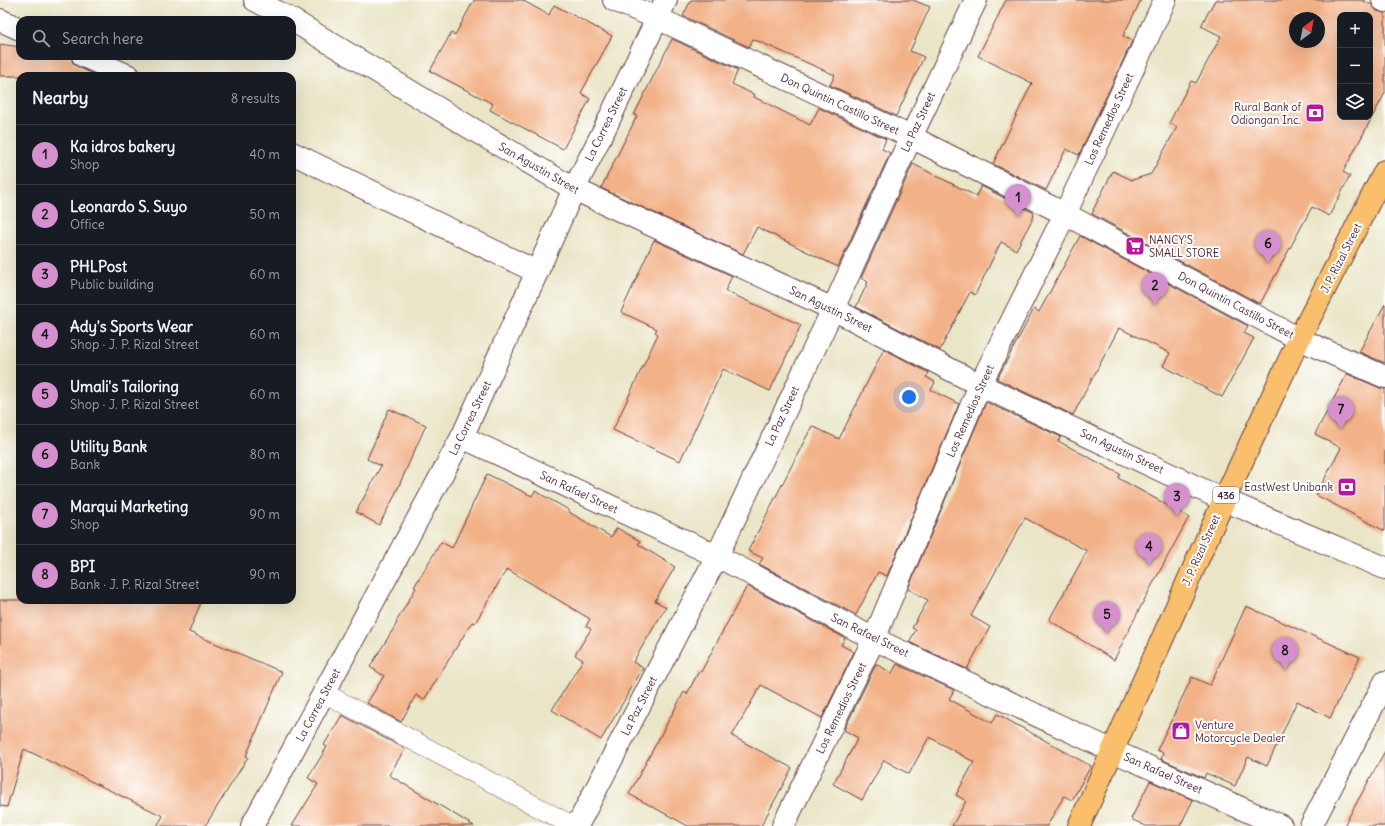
<!DOCTYPE html>
<meta charset="utf-8">
<style>
:root{--surface:#171b24;--page:#20242c;--text:#f1f3f6;--muted:#9ea1a6;--line:#363941;--accent:#d690ce}
body{margin:0;font-family:Delius,sans-serif;background:var(--page);color:var(--text)}
.controls{position:absolute;right:12px;top:12px;display:grid;overflow:hidden;border-radius:8px;box-shadow:0 4px 16px #0002}
.controls button{width:36px;height:36px;display:grid;place-items:center;padding:0;border:0;border-bottom:1px solid var(--line);background:var(--surface);color:var(--text);font:20px sans-serif}
.compass{position:absolute;left:1289px;top:12px;width:36px;height:36px;border-radius:50%;background:var(--surface);box-shadow:0 4px 16px #0002;rotate:32deg}
.you{position:absolute;left:909px;top:397px;width:14px;height:14px;margin:-10px;border:3px solid #fff;border-radius:50%;background:#1a73e8;box-shadow:0 0 0 6px #1a73e833}
.badge{display:grid;place-items:center;width:26px;height:26px;border-radius:50%;background:var(--accent);color:#111;font-size:13px;font-weight:700}
.pin{position:absolute;translate:-50% -33px;filter:drop-shadow(0 1px 2px #0008)}
.pin::after{content:'';position:absolute;top:21px;width:14px;height:12px;background:inherit;clip-path:polygon(0 0,100% 0,50% 100%)}
.list{margin:0;padding:0;list-style:none}
h2{display:flex;justify-content:space-between;align-items:center;height:52px;margin:0;padding:0 16px;font-size:17px}
h2 small{font-size:13px;font-weight:400;color:var(--muted)}
.list li{display:grid;grid-template-columns:26px 1fr auto;gap:12px;align-items:center;box-sizing:border-box;height:60px;padding:0 16px;border-top:1px solid var(--line)}
.list b{display:block;font-size:15px;white-space:nowrap}
.list p{margin:0;font-size:13px;white-space:nowrap;color:var(--muted)}
.list em{font-size:13px;font-style:normal;color:var(--muted)}
.icon{flex:none;width:22px;height:22px;fill:none;stroke:currentColor;stroke-width:2;stroke-linecap:round;stroke-linejoin:round}
.map{position:relative;flex:none;width:1385px;height:826px;overflow:hidden}
.search{position:absolute;background:var(--surface);box-shadow:0 4px 16px #0002;left:16px;top:16px;width:280px;height:44px;display:flex;align-items:center;gap:10px;box-sizing:border-box;padding:0 14px;border-radius:12px;color:var(--muted);font-size:15px}
.panel{position:absolute;background:var(--surface);box-shadow:0 4px 16px #0002;left:16px;top:72px;width:280px;height:532px;border-radius:12px}
.map>svg:first-child{display:block}
.building{fill:#f2b187;fill-rule:evenodd}
.lines{fill:none;stroke-linecap:round;stroke-linejoin:round}
.service-casing{stroke:#623d42;stroke-width:20}
.minor-casing{stroke:#623d42;stroke-width:24}
.tertiary-casing{stroke:#623d42;stroke-width:24}
.primary-casing{stroke:#623d42;stroke-width:24}
.service{stroke:#fff;stroke-width:19}
.minor{stroke:#fff;stroke-width:22}
.tertiary{stroke:#fff;stroke-width:22}
.primary{stroke:#f9bf6d;stroke-width:22}
.labels{text-anchor:middle;stroke-width:4;stroke-linejoin:round;paint-order:stroke}
.shield{fill:#fff;stroke:#80626b;stroke-width:1}
.shield-label{font-size:10px;font-weight:bold;fill:#4a1f2b}
.street-label{font-size:11px;fill:#4a1f2b;stroke:#fff}
.poi-label{font-size:11px;fill:#4a1f2b;stroke:#fff;text-anchor:end}
</style>
<div class="map">
<svg width="1385" height="826" viewBox="0 0 1385 826">
<rect width="100%" height="100%" fill="#fff"/>
<filter id="ink" filterUnits="userSpaceOnUse"><feTurbulence type="fractalNoise" baseFrequency=".025" numOctaves="2"/><feDisplacementMap in="SourceGraphic" scale="8" xChannelSelector="R" yChannelSelector="G"/><feConvolveMatrix kernelMatrix="1 2 1 2 8 2 1 2 1" color-interpolation-filters="sRGB"/></filter>
<filter id="wash" filterUnits="userSpaceOnUse"><feTurbulence type="fractalNoise" baseFrequency=".012" numOctaves="4" result="noise"/><feDisplacementMap in="SourceGraphic" scale="16" xChannelSelector="R" yChannelSelector="G"/><feGaussianBlur stdDeviation="0.9" result="paint"/><feColorMatrix in="noise" values="0 0 0 0 0 0 0 0 0 0 0 0 0 0 0 0 0 1.4 0 .05"/><feComposite in="paint" operator="in"/></filter>
<g filter="url(#wash)">
<rect width="100%" height="100%" fill="#eae5c6"/>
<g id="blocks">
<path class="building" d="M474,0H522L549,15L554,5L612,36L581,93L590,99L563,149L490,110L493,104L430,71L451,33L455,35Z
M691,0H913L930,7L910,51L924,57L896,116L830,85L835,75L753,39L749,47L683,16Z
M1006,0H1141L1123,36L1132,41L1079,155L1066,149L1046,190L993,164L1032,83L978,56Z
M1215,0H1362L1372,5L1377,11L1385,13V93L1343,172L1350,176L1329,216L1312,207L1260,304L1092,214L1094,210H1093L1113,171L1132,180L1151,174L1177,127L1169,123L1191,81L1196,83L1221,36L1201,26ZM1340,15H1370V117H1340ZM1295,18H1319V42H1295Z
M672,39L738,70L732,84L755,95L754,97L810,125L819,108L886,139L882,149L890,153L838,267L757,227L743,254L601,188L637,116L634,115Z
M0,44L20,47V56L71,57L73,63L78,67L98,76H0Z
M913,164L976,196L981,186L1034,213L1033,215L1034,216L1016,250L1001,242L975,295L970,292L940,350L856,307L868,282L861,278Z
M1080,236L1248,326L1244,333L1254,338L1222,397L1163,366L1170,353L1119,328L1073,415L997,379L1034,309L1039,312Z
M654,240L732,276L725,291L801,325L770,391L723,369L680,461L613,430L658,334L655,332L657,329L621,312Z
M1385,304V363L1359,352Z
M884,349L929,373L926,377L935,382L931,390L959,404L887,576L878,572L856,615L759,564L763,558L748,551L812,426L839,439Z
M1347,374L1380,388L1385,389V531L1316,495L1341,448L1315,434Z
M986,402L1061,437L1058,441L1120,474L1118,478L1189,517L1142,604L1114,660L1049,620L1087,551L1025,518L971,616L990,627L967,669L909,642L916,630L912,628L928,600L908,589Z
M389,409L426,425L393,499L379,525L356,512L381,466L367,459Z
M487,474L532,496L535,491L569,510V512L611,537L617,528L640,541L638,544L675,567L655,601L666,607L633,662L643,668L601,740L552,710L583,660L575,655L591,629L586,626L590,619L507,569L475,623L472,622L424,700L416,695L401,722L367,703L384,676L370,667L397,623L396,622L416,588L414,587L441,542L452,548Z
M747,586L845,638L841,645L854,652L822,718L761,685L732,736L792,768L761,826H688L629,794L684,692L687,694L699,671L701,672Z
M0,600H202L189,632L282,672L246,756L248,757L205,826H157L163,816L24,749L7,807L0,806Z
M1246,606L1360,657L1330,718L1297,701L1267,766L1248,757L1235,786L1206,773L1204,778L1161,759L1163,753L1157,750L1192,677L1210,685Z
M876,664L892,673L897,664L954,690L949,699L992,723L997,714L1091,766L1072,800L1064,796L1047,826H952L966,801L956,795L974,762L929,737L909,774L884,760L862,800L833,784L858,738L844,730Z
M342,715L405,749L389,775L474,826H292L318,784L308,778L327,747L324,745Z
M1385,751V826H1344Z
M1150,781L1193,800L1180,826H1146L1131,819Z"/>
</g>
</g>
<g filter="url(#ink)">
<use href="#blocks" fill-opacity="0" stroke="#623d42" stroke-width="1"/>
<g class="lines">
<defs>
<path id="service" d="M324,693L573,826"/>
<path id="minor" d="M255,0L292,20
M614,0L657,18L911,137L1065,214L1299,339L1385,377
M1383,0L1385,1
M0,20L20,29
M292,20L469,127L574,189L833,309L980,385L1224,500L1385,568
M83,56L129,76
M292,153L537,272
M462,437L717,556L874,639L1113,751L1281,826
M577,826L717,556L833,309L911,137L976,0
M783,826L874,639L980,385L1065,214L1165,0
M1311,826L1385,682"/>
<path id="tertiary" d="M252,826L462,437L537,272L574,189L605,128L666,0"/>
<path id="primary" d="M1079,826L1224,500L1299,339L1385,171"/>
</defs>
<use href="#service" class="service-casing"/>
<use href="#minor" class="minor-casing"/>
<use href="#tertiary" class="tertiary-casing"/>
<use href="#primary" class="primary-casing"/>
<use href="#service" class="service"/>
<use href="#minor" class="minor"/>
<use href="#tertiary" class="tertiary"/>
<use href="#primary" class="primary"/>
</g>
</g>
<defs>
<symbol id="bank-square" viewBox="-11 -11 22 22"><rect x="-9" y="-9" width="18" height="18" rx="4" fill="#b5179e" stroke="#fff"/><path d="M-6-4H6V4H-6ZM0-2.3a2.3 2.3 0 1 0 0 4.6a2.3 2.3 0 1 0 0-4.6Z" fill="#fff"/></symbol>
<symbol id="supermarket-square" viewBox="-11 -11 22 22"><rect x="-9" y="-9" width="18" height="18" rx="4" fill="#b5179e" stroke="#fff"/><path d="M-6-5.5h2.5l.6 2H6L4.5 2H-2.5L-4.4-4H-6ZM-1.5 3.2a1.3 1.3 0 1 0 .1 0ZM3 3.2a1.3 1.3 0 1 0 .1 0Z" fill="#fff"/></symbol>
<symbol id="shop-square" viewBox="-11 -11 22 22"><rect x="-9" y="-9" width="18" height="18" rx="4" fill="#b5179e" stroke="#fff"/><path d="M-5-2.5h2.3a2.7 3.5 0 0 1 5.4 0H5L5.5 6h-11ZM-1.5-2.5h3a1.5 2.3 0 0 0-3 0Z" fill="#fff"/></symbol>
</defs>
<g fill-rule="evenodd">
<use href="#bank-square" x="1304" y="102" width="22" height="22"/>
<use href="#supermarket-square" x="1124" y="235" width="22" height="22"/>
<use href="#bank-square" x="1336" y="476" width="22" height="22"/>
<use href="#shop-square" x="1170" y="720" width="22" height="22"/>
</g>
<g class="labels">
<rect class="shield" x="1213" y="487" width="26" height="16" rx="3"/>
<g class="shield-label">
<text x="1226" y="499">436</text>
</g>
<g class="street-label">
<text transform="translate(840 104) rotate(25)" y="4">Don Quintin Castillo Street</text>
<text transform="translate(1109 119) rotate(-65)" y="4">Los Remedios Street</text>
<text transform="translate(918 122) rotate(-65)" y="4">La Paz Street</text>
<text transform="translate(606 124) rotate(-64)" y="4">La Correa Street</text>
<text transform="translate(539 168) rotate(30)" y="4">San Agustin Street</text>
<text transform="translate(1341 258) rotate(-63)" y="4">J. P. Rizal Street</text>
<text transform="translate(1236 305) rotate(28)" y="4">Don Quintin Castillo Street</text>
<text transform="translate(831 309) rotate(26)" y="4">San Agustin Street</text>
<text transform="translate(970 411) rotate(-66)" y="4">Los Remedios Street</text>
<text transform="translate(782 416) rotate(-65)" y="4">La Paz Street</text>
<text transform="translate(470 418) rotate(-64)" y="4">La Correa Street</text>
<text transform="translate(1122 451) rotate(25)" y="4">San Agustin Street</text>
<text transform="translate(579 492) rotate(25)" y="4">San Rafael Street</text>
<text transform="translate(1201 550) rotate(-66)" y="4">J. P. Rizal Street</text>
<text transform="translate(870 635) rotate(26)" y="4">San Rafael Street</text>
<text transform="translate(318 705) rotate(-62)" y="4">La Correa Street</text>
<text transform="translate(639 706) rotate(-63)" y="4">La Paz Street</text>
<text transform="translate(841 708) rotate(-64)" y="4">Los Remedios Street</text>
<text transform="translate(1163 773) rotate(24)" y="4">San Rafael Street</text>
</g>
<g class="poi-label">
<text x="1301" y="111">Rural Bank of<tspan x="1301" dy="13">Odiongan Inc.</tspan></text>
<text x="1149" y="244" text-anchor="start">NANCY'S<tspan x="1149" dy="13">SMALL STORE</tspan></text>
<text x="1333" y="491">EastWest Unibank</text>
<text x="1195" y="729" text-anchor="start">Venture<tspan x="1195" dy="13">Motorcycle Dealer</tspan></text>
</g>
</g>
</svg>
<div class="controls">
<button>+</button>
<button>−</button>
<button><svg class="icon" aria-label="layers" viewBox="0 0 24 24"><path d="M12 4l9 5-9 5-9-5zM3 14l9 5 9-5"/></svg></button>
</div>
<svg class="compass" viewBox="-18 -18 36 36"><path d="M0-13l5 13h-10z" fill="#e53935"/><path d="M0 13l5-13h-10z" fill="#9ea1a6"/></svg>
<div class="you"></div>
<div class="pin badge" style="left:1018px;top:217px">1</div>
<div class="pin badge" style="left:1155px;top:305px">2</div>
<div class="pin badge" style="left:1177px;top:516px">3</div>
<div class="pin badge" style="left:1149px;top:566px">4</div>
<div class="pin badge" style="left:1107px;top:634px">5</div>
<div class="pin badge" style="left:1268px;top:263px">6</div>
<div class="pin badge" style="left:1341px;top:429px">7</div>
<div class="pin badge" style="left:1285px;top:670px">8</div>
<div class="search"><svg class="icon" aria-label="search" viewBox="0 0 24 24"><circle cx="10" cy="10" r="6"/><path d="M15 15l6 6"/></svg>Search here</div>
<section class="panel">
<h2>Nearby<small>8 results</small></h2>
<ul class="list">
<li><span class="badge">1</span><div><b>Ka idros bakery</b><p>Shop</p></div><em>40 m</em></li>
<li><span class="badge">2</span><div><b>Leonardo S. Suyo</b><p>Office</p></div><em>50 m</em></li>
<li><span class="badge">3</span><div><b>PHLPost</b><p>Public building</p></div><em>60 m</em></li>
<li><span class="badge">4</span><div><b>Ady's Sports Wear</b><p>Shop · J. P. Rizal Street</p></div><em>60 m</em></li>
<li><span class="badge">5</span><div><b>Umali's Tailoring</b><p>Shop · J. P. Rizal Street</p></div><em>60 m</em></li>
<li><span class="badge">6</span><div><b>Utility Bank</b><p>Bank</p></div><em>80 m</em></li>
<li><span class="badge">7</span><div><b>Marqui Marketing</b><p>Shop</p></div><em>90 m</em></li>
<li><span class="badge">8</span><div><b>BPI</b><p>Bank · J. P. Rizal Street</p></div><em>90 m</em></li>
</ul>
</section>
</div>
